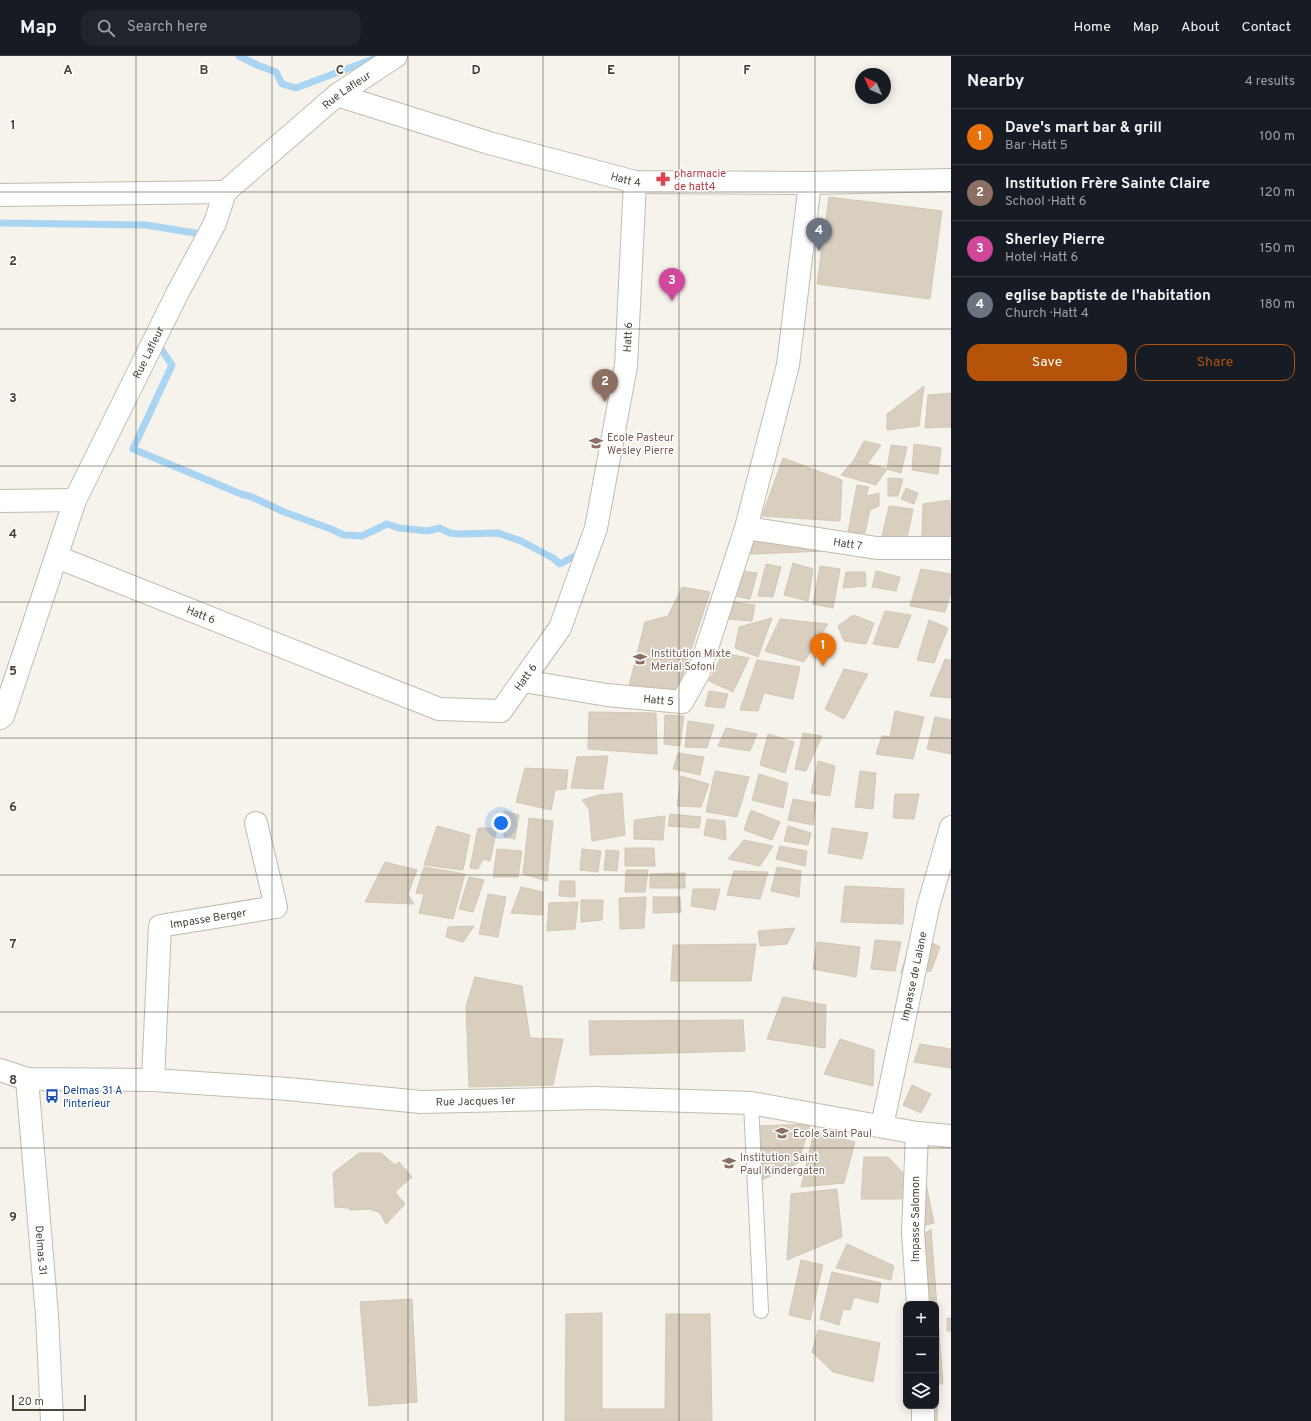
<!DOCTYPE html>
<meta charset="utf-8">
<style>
:root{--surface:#171b24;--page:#20242c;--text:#f1f3f6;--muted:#9ea1a6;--line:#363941;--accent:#b45309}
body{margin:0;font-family:Overpass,sans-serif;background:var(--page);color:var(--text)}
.controls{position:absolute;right:12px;bottom:12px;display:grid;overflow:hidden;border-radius:8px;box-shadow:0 2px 10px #0003}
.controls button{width:36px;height:36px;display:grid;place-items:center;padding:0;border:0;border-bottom:1px solid var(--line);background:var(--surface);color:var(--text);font:20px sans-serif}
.compass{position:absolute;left:855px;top:12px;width:36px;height:36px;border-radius:50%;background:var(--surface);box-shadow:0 2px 10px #0003;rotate:315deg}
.scale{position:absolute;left:12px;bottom:10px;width:74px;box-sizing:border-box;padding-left:4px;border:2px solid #4b4439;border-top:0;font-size:11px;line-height:14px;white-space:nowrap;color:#4b4439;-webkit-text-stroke:3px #fff;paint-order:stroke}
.you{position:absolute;left:501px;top:767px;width:14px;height:14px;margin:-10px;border:3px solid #fff;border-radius:50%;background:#1a73e8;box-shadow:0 0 0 6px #1a73e833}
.badge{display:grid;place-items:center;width:26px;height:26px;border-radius:50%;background:var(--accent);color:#fff;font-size:13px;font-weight:700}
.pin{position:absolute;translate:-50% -33px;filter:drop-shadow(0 1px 2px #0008)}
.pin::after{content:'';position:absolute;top:21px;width:14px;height:12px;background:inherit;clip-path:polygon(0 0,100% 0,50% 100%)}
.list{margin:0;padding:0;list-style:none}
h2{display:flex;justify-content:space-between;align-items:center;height:52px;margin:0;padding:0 16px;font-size:17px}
h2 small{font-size:13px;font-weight:400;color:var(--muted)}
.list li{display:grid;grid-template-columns:26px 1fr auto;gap:12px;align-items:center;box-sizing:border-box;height:56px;padding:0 16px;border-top:1px solid var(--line)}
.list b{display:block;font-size:15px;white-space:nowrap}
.list p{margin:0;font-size:13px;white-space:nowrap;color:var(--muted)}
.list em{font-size:13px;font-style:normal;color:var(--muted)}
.actions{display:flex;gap:8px;padding:12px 16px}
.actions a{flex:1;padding:9px 0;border:1px solid var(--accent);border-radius:12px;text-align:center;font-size:14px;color:var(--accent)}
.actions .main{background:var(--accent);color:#fff}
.icon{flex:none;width:22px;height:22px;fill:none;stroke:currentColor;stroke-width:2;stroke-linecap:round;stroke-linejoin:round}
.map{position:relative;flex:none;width:951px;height:1365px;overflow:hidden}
header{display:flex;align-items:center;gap:24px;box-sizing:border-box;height:56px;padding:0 20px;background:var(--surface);border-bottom:1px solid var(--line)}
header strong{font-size:19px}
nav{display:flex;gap:22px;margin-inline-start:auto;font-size:14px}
.search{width:280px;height:36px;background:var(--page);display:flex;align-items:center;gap:10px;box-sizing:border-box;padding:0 14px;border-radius:12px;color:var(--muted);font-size:15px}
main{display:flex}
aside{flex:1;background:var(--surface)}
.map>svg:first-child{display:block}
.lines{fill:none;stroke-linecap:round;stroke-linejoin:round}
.stream{stroke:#a9d4f2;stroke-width:7}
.building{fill:#d8cfc1;stroke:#d3c7b4}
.lane-casing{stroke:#c2bbae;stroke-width:16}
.street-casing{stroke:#c2bbae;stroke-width:24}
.lane{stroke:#fff;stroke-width:14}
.street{stroke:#fff;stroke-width:22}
.grid{fill:none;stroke:#4b4439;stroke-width:1;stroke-opacity:0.55}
.labels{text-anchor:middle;stroke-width:3;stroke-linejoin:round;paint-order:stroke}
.street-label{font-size:11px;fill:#4b4439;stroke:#fff}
.health-label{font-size:11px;fill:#be3a42;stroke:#fff;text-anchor:start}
.education-label{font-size:11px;fill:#785e54;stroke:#fff;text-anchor:start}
.transit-label{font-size:11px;fill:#164399;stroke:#fff;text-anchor:start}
.grid-label{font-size:13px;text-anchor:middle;font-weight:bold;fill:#4b4439;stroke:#fff;stroke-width:3;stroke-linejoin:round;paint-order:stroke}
</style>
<header>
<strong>Map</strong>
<div class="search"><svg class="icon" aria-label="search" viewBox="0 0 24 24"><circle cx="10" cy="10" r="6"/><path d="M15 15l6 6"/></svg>Search here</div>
<nav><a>Home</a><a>Map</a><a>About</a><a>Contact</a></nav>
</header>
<main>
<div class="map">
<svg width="951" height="1365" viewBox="0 0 951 1365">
<rect width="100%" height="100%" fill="#f6f3ec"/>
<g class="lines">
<path class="stream" d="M239,0L257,9L276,16L282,28L296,32L376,2
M0,167L146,169L201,178L200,181
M160,286L159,290L172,309L133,393L241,438L252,441L284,456L331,473L344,479L362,480L387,468L399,472L428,475L439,472L450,477L459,478L498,477L521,485L553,502L560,508L582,496"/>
</g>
<path class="building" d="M829,141L942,155L930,243L817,228Z
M924,330L919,370L887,374V358Z
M951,337V371L925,372L928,339Z
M864,385L881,389L868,407L854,404Z
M914,388L941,392L938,418L912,414Z
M891,389L907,391L901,417L887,413Z
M783,402L842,424L840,465L762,460Z
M854,404L887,413L876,429L841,419Z
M888,422L903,423L898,440H888Z
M857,429L869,431L866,440L879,437V450L870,454L865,477L848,476Z
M906,432L918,437L914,448L901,443Z
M950,444L951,482L922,481L923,448Z
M889,450L913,453L907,482L882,480Z
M755,464L826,495L728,499Z
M793,507L813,513L808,545L784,539Z
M766,508L781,511L773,541L758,540Z
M820,510L840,513L833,552L813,548Z
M921,513L951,518V536L945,556L910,550Z
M735,514L757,517L750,543L729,539Z
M876,515L900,521L896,535L872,531Z
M846,516H865L866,530L843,532Z
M682,531L710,536L678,633L629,630L645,566L668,560Z
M732,546L755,549L752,565L728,563Z
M885,555L911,559L898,592L873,588Z
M853,559L874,567L866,588L844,585L838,570Z
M772,562L758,601L735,592L739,571Z
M780,563L828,568L804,606L765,595Z
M929,564L948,572L934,607L917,604Z
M723,597L749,602L733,636L709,625Z
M945,603L951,604V642L930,640Z
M757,604L800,611L793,643L764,637L758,655L740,654Z
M844,613L868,618L844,663L825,653Z
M709,635L728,638L724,652L705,650Z
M895,655L924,661L913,703L876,698L882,680L890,681Z
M589,656L656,657L657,698L588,693Z
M665,659L684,660L680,690L664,688Z
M935,661L951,664V698L927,693Z
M688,665L714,669L707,692L685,691Z
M726,672L757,678L750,695L718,690Z
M803,677L822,680L806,715L795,713Z
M768,678L794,686L785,717L760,709Z
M678,697L704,701L700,719L673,713Z
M608,700L603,733L571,732L577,701Z
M818,705L835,710L830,740L811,737Z
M525,712L568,714L566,733L555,734L551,754L516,746Z
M715,715L749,721L737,761L706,756Z
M860,715L876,717L873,753L855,751Z
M759,718L788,727L783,752L752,744Z
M681,720L709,728L701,751L677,750Z
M622,737L625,779L592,785L589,753L582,744L599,739Z
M895,738H919L914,763L893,762Z
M793,743L816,747L813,769L788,764Z
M751,754L780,766L772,784L744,774Z
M504,755L519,759L515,783L504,781Z
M670,758L701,761L699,772L668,770Z
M665,760L663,784L634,783V764Z
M529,762L553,765L547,825L523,818Z
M707,763L725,765L726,784L704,779Z
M437,770L470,779L463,814L424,809Z
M788,770L811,777L808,789L784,785Z
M478,772H497L490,805L483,803L478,813L470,812Z
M832,772L868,777L862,803L828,797Z
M744,784L773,790L760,810L728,803Z
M780,790L807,795L805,810L776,803Z
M625,792H654L655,810H625Z
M497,793L522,795L518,821H493Z
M582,793L601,795L598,816L580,814Z
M606,794L619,795L617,815L604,814Z
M385,806L417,814L408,838L414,848L365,846Z
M424,811L465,818L453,863L419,857L424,838L416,837Z
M777,811L801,815L799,841L771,835Z
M626,814H648L645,836H625Z
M734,815L768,816L760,843L727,839Z
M685,817V832H650V818Z
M469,821L484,824L473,856L459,853Z
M560,825H575V841L559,840Z
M845,830L904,833L903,868L841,866Z
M521,831L543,836V859L511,857Z
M693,833H720L715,854L691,850Z
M488,838L506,841L498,881L479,878Z
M646,841L644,872L620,873L619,842Z
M653,841H680L681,856L653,857Z
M581,844H603L602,864L581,866Z
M578,846L575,873L547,875L549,847Z
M474,870L463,886L446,881L448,871Z
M795,872L787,888L760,890L758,875Z
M913,877L940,891L931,915L901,917Z
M875,884L901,886L895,915L871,913Z
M817,886L860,891L856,921L813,913Z
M756,888L751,925H671L673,889Z
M475,921L522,930L530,982L563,983L553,1029L469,1031L466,950Z
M783,941L826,949L825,992L767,983Z
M743,964L745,995L590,999L589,965Z
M840,983L874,994L873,1030L824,1018Z
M920,988L951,993V1012L914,1006Z
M912,1029L931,1038L921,1057L903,1049Z
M810,1068L798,1107L762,1124L758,1070Z
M814,1076L855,1086L844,1127L801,1131Z
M359,1097H381L395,1109L399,1106L412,1121L395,1136L405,1148L386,1168L380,1157L370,1153L350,1154L348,1152L335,1151L333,1117Z
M864,1101H888L906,1120L907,1143H861Z
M921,1103L934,1167L911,1173Z
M837,1133L842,1181L787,1204L791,1138Z
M931,1173L943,1328H936V1248H912L909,1191Z
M847,1188L894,1210L891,1224L836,1212Z
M801,1204L823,1209L810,1264L789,1259Z
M832,1216L881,1227L878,1247L854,1241L850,1254L843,1253L839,1269L820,1263Z
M412,1243L417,1346L369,1350L360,1246Z
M602,1257V1353H665L666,1258H710L712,1365H565L566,1258Z
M947,1262H951V1275H947Z
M818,1274L880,1287L873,1326L833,1316L812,1296Z
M936,1341H938L937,1365H914L915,1350H936Z"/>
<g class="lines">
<defs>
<path id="lane" d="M751,1047L761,1255"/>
<g id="street">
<path id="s1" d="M337,39L489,87L635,126L810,127L951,124"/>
<path d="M0,139L225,136"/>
<path d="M0,445L75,444"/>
<path id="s2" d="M746,472L877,492H951"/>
<path id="s3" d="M57,501L439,653L501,655L560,572L596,472L626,310L635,126"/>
<path id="s4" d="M523,625L607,639L682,646L699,616L746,472L788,309L810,127"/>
<path id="s5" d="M0,662L3,660L75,444L177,238L215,167L225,136L337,39L396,0"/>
<path id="s6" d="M0,1014L27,1023L153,1024L288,1033L421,1046L595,1042L751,1047L917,1077L951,1080"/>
<path id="s7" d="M27,1023L47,1259L52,1365"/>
<path id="s8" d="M153,1024L160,870L276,851L256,767"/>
<path id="s9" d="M882,1070L928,851L951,771"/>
<path d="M917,1077L913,1177L918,1248"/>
<path d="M923,1350V1365"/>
</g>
</defs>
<use href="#lane" class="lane-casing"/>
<use href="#street" class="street-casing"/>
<use href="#lane" class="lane"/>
<use href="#street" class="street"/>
</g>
<path class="grid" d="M136,0V1365M272,0V1365M408,0V1365M543,0V1365M679,0V1365M815,0V1365M0,136H951M0,273H951M0,410H951M0,546H951M0,682H951M0,819H951M0,956H951M0,1092H951M0,1228H951"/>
<defs>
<symbol id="pharmacy-bare" viewBox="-9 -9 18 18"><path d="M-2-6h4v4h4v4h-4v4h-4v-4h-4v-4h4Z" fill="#e0444e" stroke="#fff" stroke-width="2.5" paint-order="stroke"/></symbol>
<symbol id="school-bare" viewBox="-9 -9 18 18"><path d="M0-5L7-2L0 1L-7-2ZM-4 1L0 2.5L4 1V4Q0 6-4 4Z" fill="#8d6e63" stroke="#fff" stroke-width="2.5" paint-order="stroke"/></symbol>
<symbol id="bus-bare" viewBox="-9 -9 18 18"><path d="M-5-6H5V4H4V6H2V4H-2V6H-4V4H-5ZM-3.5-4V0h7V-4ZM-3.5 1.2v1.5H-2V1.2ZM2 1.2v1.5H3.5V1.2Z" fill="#1a4fb4" stroke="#fff" stroke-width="2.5" paint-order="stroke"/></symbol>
</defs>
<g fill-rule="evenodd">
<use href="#pharmacy-bare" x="653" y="113" width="20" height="20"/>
<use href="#school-bare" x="586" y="377" width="20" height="20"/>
<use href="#school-bare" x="630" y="593" width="20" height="20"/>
<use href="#bus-bare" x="42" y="1030" width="20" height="20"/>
<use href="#school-bare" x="772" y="1067" width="20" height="20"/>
<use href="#school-bare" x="719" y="1097" width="20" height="20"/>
</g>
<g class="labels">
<g class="street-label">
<text dy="4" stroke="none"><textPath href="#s5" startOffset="733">Rue Lafleur</textPath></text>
<text dy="4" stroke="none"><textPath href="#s1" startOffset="301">Hatt 4</textPath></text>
<text dy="4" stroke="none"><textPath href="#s3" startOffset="875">Hatt 6</textPath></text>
<text dy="4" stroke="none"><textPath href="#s5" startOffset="396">Rue Lafleur</textPath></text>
<text dy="4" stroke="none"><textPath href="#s2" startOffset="103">Hatt 7</textPath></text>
<text dy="4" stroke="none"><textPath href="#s3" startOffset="155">Hatt 6</textPath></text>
<text dy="4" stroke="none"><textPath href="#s3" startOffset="515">Hatt 6</textPath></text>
<text dy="4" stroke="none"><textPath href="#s4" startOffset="137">Hatt 5</textPath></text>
<text dy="4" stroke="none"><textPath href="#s8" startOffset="203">Impasse Berger</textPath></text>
<text dy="4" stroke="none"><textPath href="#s9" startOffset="153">Impasse de Lalane</textPath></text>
<text dy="4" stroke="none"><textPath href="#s6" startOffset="478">Rue Jacques 1er</textPath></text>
<text transform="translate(915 1163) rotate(-90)" y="4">Impasse Salomon</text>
<text dy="4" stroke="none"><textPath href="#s7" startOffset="172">Delmas 31</textPath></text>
</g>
<g class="health-label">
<text x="674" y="121">pharmacie<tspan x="674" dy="13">de hatt4</tspan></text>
</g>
<g class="education-label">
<text x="607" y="385">Ecole Pasteur<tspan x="607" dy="13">Wesley Pierre</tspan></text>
<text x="651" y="601">Institution Mixte<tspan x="651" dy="13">Merial Sofoni</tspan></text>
<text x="793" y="1081">Ecole Saint Paul</text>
<text x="740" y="1105">Institution Saint<tspan x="740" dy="13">Paul Kindergaten</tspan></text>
</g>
<g class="transit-label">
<text x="63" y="1038">Delmas 31 A<tspan x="63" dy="13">l'interieur</tspan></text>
</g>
</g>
<g class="grid-label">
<text x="68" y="18">A</text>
<text x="204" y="18">B</text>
<text x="340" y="18">C</text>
<text x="476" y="18">D</text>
<text x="611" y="18">E</text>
<text x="747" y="18">F</text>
<text x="13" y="73">1</text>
<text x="13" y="209">2</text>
<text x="13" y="346">3</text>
<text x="13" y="482">4</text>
<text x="13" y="619">5</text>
<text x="13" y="755">6</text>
<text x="13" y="892">7</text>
<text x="13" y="1028">8</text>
<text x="13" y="1165">9</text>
</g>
</svg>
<div class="controls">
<button>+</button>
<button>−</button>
<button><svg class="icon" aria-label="layers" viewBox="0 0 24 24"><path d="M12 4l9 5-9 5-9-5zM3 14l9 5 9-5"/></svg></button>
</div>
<svg class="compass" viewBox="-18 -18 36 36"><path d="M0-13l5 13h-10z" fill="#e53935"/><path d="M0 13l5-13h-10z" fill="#9ea1a6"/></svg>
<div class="scale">20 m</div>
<div class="you"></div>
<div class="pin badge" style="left:823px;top:610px;background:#e8710a">1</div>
<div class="pin badge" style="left:605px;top:346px;background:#8d6e63">2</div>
<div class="pin badge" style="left:672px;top:245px;background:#d1479c">3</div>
<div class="pin badge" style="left:819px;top:195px;background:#6b7280">4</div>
</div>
<aside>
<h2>Nearby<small>4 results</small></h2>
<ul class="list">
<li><span class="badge" style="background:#e8710a">1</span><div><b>Dave's mart bar &amp; grill</b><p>Bar · Hatt 5</p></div><em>100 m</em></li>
<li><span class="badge" style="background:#8d6e63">2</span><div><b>Institution Frère Sainte Claire</b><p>School · Hatt 6</p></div><em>120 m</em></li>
<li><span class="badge" style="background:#d1479c">3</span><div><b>Sherley Pierre</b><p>Hotel · Hatt 6</p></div><em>150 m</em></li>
<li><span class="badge" style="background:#6b7280">4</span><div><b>eglise baptiste de l'habitation</b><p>Church · Hatt 4</p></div><em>180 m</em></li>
</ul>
<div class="actions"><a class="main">Save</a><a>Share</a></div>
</aside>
</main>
